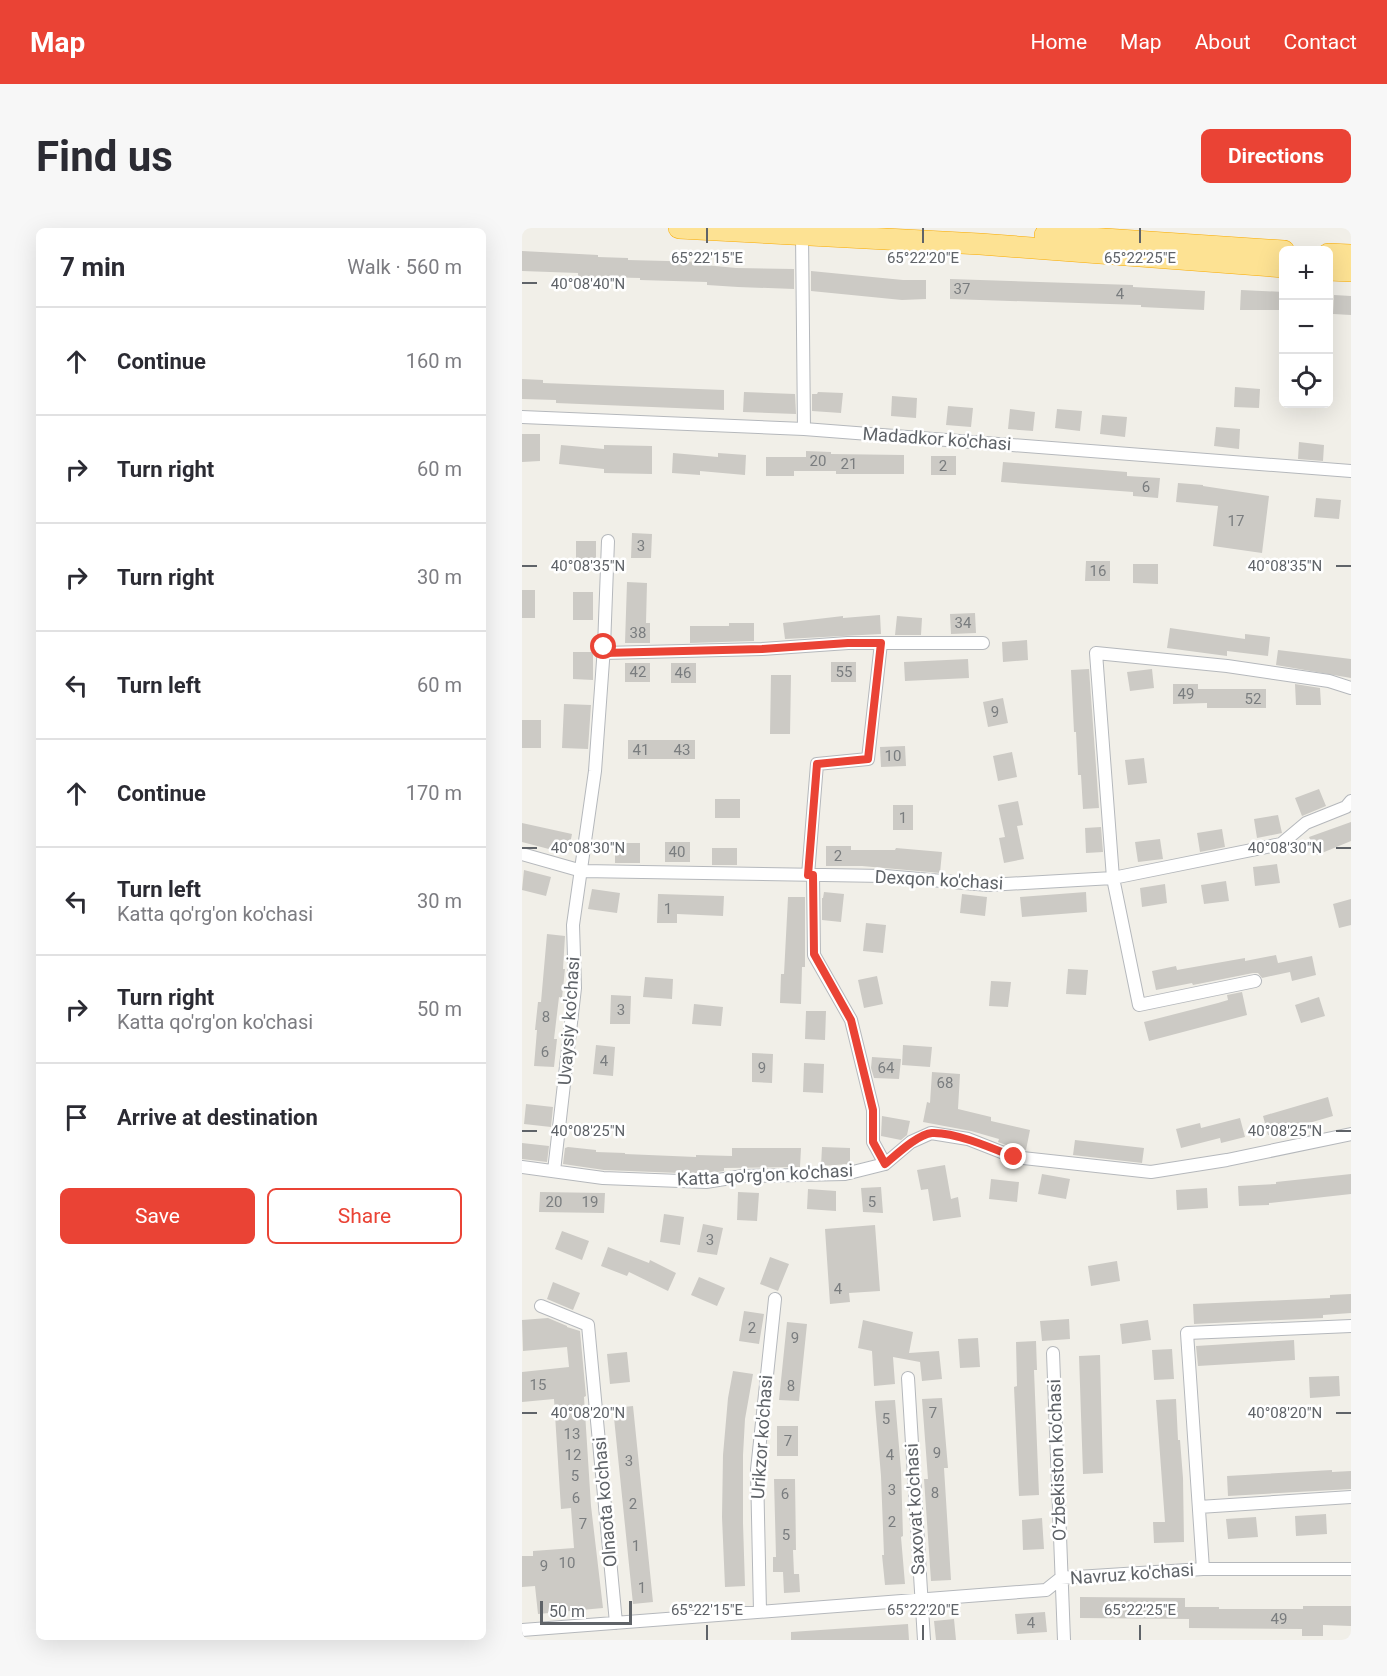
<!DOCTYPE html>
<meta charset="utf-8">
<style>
:root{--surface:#fff;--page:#f7f7f7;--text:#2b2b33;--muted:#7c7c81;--line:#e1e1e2;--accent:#ea4335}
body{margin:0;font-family:Roboto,sans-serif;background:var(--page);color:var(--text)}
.controls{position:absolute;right:18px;top:18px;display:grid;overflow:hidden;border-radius:9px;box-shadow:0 6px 24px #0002}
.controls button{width:54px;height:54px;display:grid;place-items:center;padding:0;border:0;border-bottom:2px solid var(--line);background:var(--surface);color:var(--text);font:30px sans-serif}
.scale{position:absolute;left:18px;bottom:15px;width:92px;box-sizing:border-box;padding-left:6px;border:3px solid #5f6368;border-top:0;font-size:16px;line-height:21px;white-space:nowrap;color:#5f6368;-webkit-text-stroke:4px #fff;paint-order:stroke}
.stop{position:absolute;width:18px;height:18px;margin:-14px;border:4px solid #ea4335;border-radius:50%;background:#fff}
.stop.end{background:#ea4335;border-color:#fff;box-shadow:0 2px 6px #0008}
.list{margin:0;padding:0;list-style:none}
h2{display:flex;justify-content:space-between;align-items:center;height:78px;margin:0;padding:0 24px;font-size:26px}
h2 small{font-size:20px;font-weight:400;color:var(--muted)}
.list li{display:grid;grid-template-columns:39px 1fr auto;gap:18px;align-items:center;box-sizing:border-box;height:108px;padding:0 24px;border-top:2px solid var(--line)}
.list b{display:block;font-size:22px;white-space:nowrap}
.list p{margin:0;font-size:20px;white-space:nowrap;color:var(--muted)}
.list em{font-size:20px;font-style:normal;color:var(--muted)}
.actions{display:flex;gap:12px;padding:18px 24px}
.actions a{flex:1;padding:14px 0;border:2px solid var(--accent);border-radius:9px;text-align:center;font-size:21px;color:var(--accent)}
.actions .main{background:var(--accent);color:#fff}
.icon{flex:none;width:33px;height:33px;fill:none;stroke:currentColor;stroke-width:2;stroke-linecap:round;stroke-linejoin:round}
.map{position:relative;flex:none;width:829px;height:1412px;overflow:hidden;border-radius:9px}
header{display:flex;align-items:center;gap:36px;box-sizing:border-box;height:84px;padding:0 30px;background:var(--accent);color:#fff}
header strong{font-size:28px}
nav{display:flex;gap:33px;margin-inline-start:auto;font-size:21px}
.intro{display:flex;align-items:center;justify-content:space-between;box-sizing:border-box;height:144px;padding:0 36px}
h1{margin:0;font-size:42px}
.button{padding:15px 27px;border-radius:9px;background:var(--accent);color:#fff;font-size:21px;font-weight:700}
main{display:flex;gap:36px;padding:0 36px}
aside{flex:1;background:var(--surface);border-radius:9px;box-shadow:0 6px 24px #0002}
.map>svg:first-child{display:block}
.building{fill:#cccac5}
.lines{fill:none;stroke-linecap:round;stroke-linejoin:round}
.street-casing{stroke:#b5b8bc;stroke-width:14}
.highway-casing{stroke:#f9ab00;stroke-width:22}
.street{stroke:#fff;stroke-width:12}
.highway{stroke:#fde293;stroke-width:21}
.route{stroke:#ea4335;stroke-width:8}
.ticks{fill:none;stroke:#5f6368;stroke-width:2}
.labels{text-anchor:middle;stroke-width:5;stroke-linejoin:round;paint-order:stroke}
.number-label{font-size:15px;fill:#7a7d7f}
.street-label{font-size:18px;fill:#5f6368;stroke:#fff}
.ticks-label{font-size:15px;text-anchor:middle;fill:#5f6368;stroke:#fff;stroke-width:5;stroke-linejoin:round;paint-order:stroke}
</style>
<header>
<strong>Map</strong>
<nav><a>Home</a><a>Map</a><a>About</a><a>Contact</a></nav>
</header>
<div class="intro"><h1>Find us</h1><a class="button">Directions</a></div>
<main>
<aside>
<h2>7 min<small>Walk · 560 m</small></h2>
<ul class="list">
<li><svg class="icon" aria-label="ahead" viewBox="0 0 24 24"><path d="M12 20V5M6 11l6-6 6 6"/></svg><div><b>Continue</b></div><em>160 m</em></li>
<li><svg class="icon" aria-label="right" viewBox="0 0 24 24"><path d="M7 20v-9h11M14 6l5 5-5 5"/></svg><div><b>Turn right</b></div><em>60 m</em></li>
<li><svg class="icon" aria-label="right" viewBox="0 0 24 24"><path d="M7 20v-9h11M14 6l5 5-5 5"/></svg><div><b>Turn right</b></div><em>30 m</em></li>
<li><svg class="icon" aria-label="left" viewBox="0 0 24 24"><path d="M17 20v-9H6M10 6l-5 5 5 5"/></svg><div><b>Turn left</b></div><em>60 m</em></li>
<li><svg class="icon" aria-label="ahead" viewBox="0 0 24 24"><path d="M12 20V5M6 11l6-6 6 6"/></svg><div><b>Continue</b></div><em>170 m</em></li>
<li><svg class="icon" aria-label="left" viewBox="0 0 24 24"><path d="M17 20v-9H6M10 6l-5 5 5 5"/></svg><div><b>Turn left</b><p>Katta qo'rg'on ko'chasi</p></div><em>30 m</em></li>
<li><svg class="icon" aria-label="right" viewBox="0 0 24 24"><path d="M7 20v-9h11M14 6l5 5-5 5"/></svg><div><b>Turn right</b><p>Katta qo'rg'on ko'chasi</p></div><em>50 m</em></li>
<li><svg class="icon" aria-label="arrive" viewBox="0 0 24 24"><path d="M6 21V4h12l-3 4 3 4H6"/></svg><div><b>Arrive at destination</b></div></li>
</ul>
<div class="actions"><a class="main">Save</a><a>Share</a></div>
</aside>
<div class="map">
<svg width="829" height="1412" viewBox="0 0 829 1412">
<rect width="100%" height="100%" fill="#f1efe8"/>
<path class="building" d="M0,23L76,27V29L106,30V32L183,34V37L214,40L272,41V61L216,59L185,57V54L118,52V50L76,49V55L56,54V45L0,43Z
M289,43L381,52H404V71L380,72L289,63Z
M428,51L611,57V59L683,63L682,82L619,79V77L428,71Z
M719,62L762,64V82H718Z
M812,67L829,68V87L811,86Z
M0,151L21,152V155L202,162V182L34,175V172L0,171Z
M713,159L738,161L737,180L712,179Z
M222,164L273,166L274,186L221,184Z
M296,164L321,165L319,185L290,183V166H295Z
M370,168L395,170L394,190L369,188Z
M426,178L451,180L449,199L424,197Z
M488,181L513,184L511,203L486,201Z
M535,181L560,183L558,203L533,200Z
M580,187L605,189L603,209L578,206Z
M694,199L718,201L717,221L692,218Z
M0,206H18V233L0,234Z
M777,214L802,217L801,233L776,231Z
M39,217L82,221V217L130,218V246L82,245V241L37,236Z
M284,223L309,224V226L382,227V246H314V243H272V248H244V229H284Z
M151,225L196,229V225L224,227L223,247L178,243V247L150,245Z
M409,228H434V247H409Z
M481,234L605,244V248L638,250L636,270L611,268V264L479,254Z
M656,255L681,257V258L747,268L740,325L691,318L696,278L654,274Z
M794,270L819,272L817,291L792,289Z
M110,305L130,306L129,330H109Z
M54,313H74V341H54Z
M564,333H588V353H563Z
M611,336H636V356L611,355Z
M105,354L125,355L124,395H128V415H103Z
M0,362H13V390H0Z
M51,364H71V392H51Z
M453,385L454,405L429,406L428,386Z
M358,387L359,406L263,411L261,395L321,388V390Z
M375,388L400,390L399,407H373Z
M207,395H232V413L168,415V398H207Z
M648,400L723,411V406L748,409L746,428L705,423V428L645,420Z
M505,412L506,432L481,434L480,414Z
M756,422L829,431V450L754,437Z
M51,424H71V452L51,451Z
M446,431L447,450L383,453L382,434Z
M309,434H334V454H309Z
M103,435H128V454H103Z
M149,435H174V455H149Z
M567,441L577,580L561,581L559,547H556L554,504H552L549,442Z
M630,441L632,460L608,463L605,444Z
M249,447H269L268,506H248Z
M651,456H676V461H744V480H685V475L651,476Z
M773,456L798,460L799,477H774Z
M481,470L486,495L466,499L461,474Z
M42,476L69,477L66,521L40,520Z
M0,492H19V520H0Z
M106,512H173V531H106Z
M383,518L384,538L359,539L358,519Z
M490,524L495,549L476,553L471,528Z
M622,530L625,555L606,557L603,532Z
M797,561L804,578L780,588L773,570Z
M193,571H218V590H193Z
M496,573L501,597L495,598L502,631L482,635L477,610L483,609L476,577Z
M371,577H391V602H371Z
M756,587L760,605L735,610L732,591Z
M829,594V613L795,627L787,609Z
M0,595L50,606L46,626L0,614Z
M579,599L581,624L564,625L563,600Z
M700,601L703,619L678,624L675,605Z
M638,611L641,631L616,634L613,614Z
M143,614H168V634H143Z
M93,615H118V635H93Z
M304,618H329V622H373L374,620L420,624L418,645L340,638H304Z
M190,620H215V637H190Z
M755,636L758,655L733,658L731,639Z
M2,642L29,649L24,668L0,662Z
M704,653L707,673L682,676L679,657Z
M643,656L645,675L620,679L618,660Z
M70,661L98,665L95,685L66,681Z
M302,664L322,666L319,694L300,692V670H301Z
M564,664L565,684L500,689L498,669Z
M136,666L202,668L201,688L155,686V695H135Z
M440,666L465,669L463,688L438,685Z
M266,669H283V739H280L279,776L258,775L259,746H262Z
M829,671V697L817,700L811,676Z
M344,695L364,697L361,725L341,723Z
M25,706L43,708L41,741H43L40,770L37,769L32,811H35L32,839L12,838L15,802H13L16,774H19Z
M754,727L756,735L790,728L794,747L770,753L768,744L740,750L736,745H731L671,757L670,755L634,762L630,743L654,738L655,742L723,730V733Z
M546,741L566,742L564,767L544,766Z
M355,748L361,776L342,780L336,752Z
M123,749L151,751L150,771L121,769Z
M469,753L489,754L486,779L467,778Z
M720,764L725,787L627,813L622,794L696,775L706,772L705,767Z
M89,767L109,768L108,796H88Z
M797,769L803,788L779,795L773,777Z
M172,776L201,779L199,798L170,796Z
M284,783H304L303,812L283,811Z
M74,817L93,819L91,848L71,846Z
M381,817L410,819L408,839L380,837Z
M230,825L251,826L250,855L230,854Z
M350,829L379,831L377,851L352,850L349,840Z
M282,835L302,836L301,865L281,864Z
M410,844L438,846L436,881L469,889V893L508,902L504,922L484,917L476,914L477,911L449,903L401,894L405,874L408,875Z
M806,869L811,888L746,907L741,888Z
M4,876L31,879L29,899L2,896Z
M360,888L388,893L385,907L379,912L359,908Z
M718,890L723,909L699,915L698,910L659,920L654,901L678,895L679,900Z
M553,912L622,920L620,935L551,927Z
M0,915L27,918L25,934L0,931Z
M46,919L74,922V924L103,925V926L174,929V927L210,928V920H279L278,939L202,940V943L183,946L82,942L41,936L43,920Z
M300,919L328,920V936L299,938Z
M423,937L429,971L436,969L439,989L411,993L406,961L399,962L395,942Z
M520,946L548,951L544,971L516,966Z
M829,946V966L747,975V977L717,978L716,958L754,956V954Z
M469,951L497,954L495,974L467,971Z
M359,959L361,985L341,984L339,960Z
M685,960L686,980L655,982L654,962Z
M286,961L314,963V983L285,981Z
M18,964L83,965L82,985L17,984Z
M216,964L237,965L235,993L215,992Z
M142,986L162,989L158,1017L138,1014Z
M181,996L201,1000L195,1027L175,1024Z
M353,997L358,1063L327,1065L328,1074L308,1076L303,1001Z
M40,1003L67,1013L60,1032L33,1021Z
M86,1019L127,1035L128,1032L154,1045L146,1063L107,1044L105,1048L79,1038Z
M248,1029L267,1036L256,1063L238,1056Z
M595,1033L598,1053L569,1058L566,1038Z
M177,1049L203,1060L195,1078L169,1067Z
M31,1054L58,1065L51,1082L25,1071Z
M829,1066V1085L801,1087V1090L672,1096L671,1076L808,1070V1067Z
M222,1083L242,1086L237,1116L217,1113Z
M26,1090L45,1098V1099L58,1103L64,1168L62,1169L69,1278L81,1380L16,1386L13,1358L0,1359V1328H11V1323L52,1320L49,1280L39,1281L32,1171L0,1174V1144L47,1139L45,1119L1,1123L0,1092Z
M547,1091L548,1111L520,1113L518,1093Z
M341,1092L391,1104L387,1125L417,1123L420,1151L400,1153L398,1134L371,1129L373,1156L352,1158L350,1123L336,1120Z
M626,1092L629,1112L600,1116L598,1096Z
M265,1094L285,1096L277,1173L257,1172Z
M456,1110L458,1139L438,1140L436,1111Z
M772,1112L773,1132L676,1138L674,1118Z
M514,1113L515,1142H512L517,1267L497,1268L492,1159L495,1158L494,1114Z
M650,1121L652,1151L632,1152L630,1122Z
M105,1124L108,1154L88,1156L85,1126Z
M578,1127L581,1245L561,1246L557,1128Z
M211,1143L231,1146L223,1191L221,1227V1295L223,1358L203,1359L200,1289L201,1227L206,1170Z
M817,1148L818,1168L788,1170L787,1149Z
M420,1170L426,1240H422L429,1352L409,1353L402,1251H406L400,1171Z
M654,1171L656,1212H658L661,1250L662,1314L632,1315L631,1294H643L634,1172Z
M373,1172L379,1242L381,1308L379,1309L383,1356L363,1357L360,1327H362L359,1248L353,1177V1173Z
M111,1178L131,1374L111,1376L91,1180Z
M255,1198H276V1228H255Z
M810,1242V1244L829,1243V1261L706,1268L705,1248Z
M252,1251H273L274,1322H271L272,1346H277L278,1364L262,1365L261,1344H251V1329H254Z
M804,1286L805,1306L774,1308L773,1288Z
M734,1289L736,1309L706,1311L704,1291Z
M520,1290L522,1321L501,1322L500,1292Z
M558,1369L663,1370V1379H697V1381H781V1378H829V1398L801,1397V1408H780V1401L667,1400V1391L558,1390Z
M523,1384L525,1404L495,1406L493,1386Z
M432,1391L434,1412H414L412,1393Z
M386,1396L387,1412H269V1404Z"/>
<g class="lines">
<defs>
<path id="street" d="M280,6L282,201
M0,189L282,201L829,243
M82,425L240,421L326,415H461
M0,626L60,643L363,648L466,657L591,650L759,616L784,595L824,579L829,573
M286,647L295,536L346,531L359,415
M291,647L292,727L329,792L351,882V914L363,936
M733,753L617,777L591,650L574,425L705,438L807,453L829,460
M0,939L81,950L184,954L221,948L323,946L363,936L389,914L409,905L446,911L492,929L629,944L705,932L829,906
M32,943L53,760L51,697L73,543L82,419L86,313
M19,1078L66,1097L94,1395
M531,1125L542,1412
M386,1150L402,1412
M677,1279L829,1269
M681,1341L665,1105L829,1098
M238,1383L235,1242L253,1071
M0,1402L524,1362L539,1350L681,1341H829"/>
<path id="highway" d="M157,0L458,16L762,39
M523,7L762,23
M806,26L829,27
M806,42L829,43"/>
</defs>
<use href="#street" class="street-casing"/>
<use href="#highway" class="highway-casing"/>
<use href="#street" class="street"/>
<use href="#highway" class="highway"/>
</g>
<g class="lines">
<path class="route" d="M82,419V425L240,421L326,415H359L346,531L295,536L286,647H291L292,726L329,792L351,882V914L363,936C374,927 396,906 410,905C433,904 470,920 492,929"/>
</g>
<path class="ticks" d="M185,0V15M401,0V15M618,0V15M0,55H15M0,338H15M814,338H829M0,620H15M814,620H829M0,903H15M814,903H829M0,1185H15M814,1185H829M185,1397V1412M401,1397V1412M618,1397V1412"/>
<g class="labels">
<g class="number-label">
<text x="440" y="66">37</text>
<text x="598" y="71">4</text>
<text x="296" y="238">20</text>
<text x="327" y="241">21</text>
<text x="421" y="243">2</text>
<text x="624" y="264">6</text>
<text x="714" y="298">17</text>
<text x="119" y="323">3</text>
<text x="576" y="348">16</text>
<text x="441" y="400">34</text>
<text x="116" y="410">38</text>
<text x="116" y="449">42</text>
<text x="322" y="449">55</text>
<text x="161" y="450">46</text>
<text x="664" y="471">49</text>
<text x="731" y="476">52</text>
<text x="473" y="489">9</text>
<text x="119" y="527">41</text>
<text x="160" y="527">43</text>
<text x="371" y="533">10</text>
<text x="381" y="595">1</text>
<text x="155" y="629">40</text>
<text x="316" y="633">2</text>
<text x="146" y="686">1</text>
<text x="99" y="787">3</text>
<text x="24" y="794">8</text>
<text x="23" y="829">6</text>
<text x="82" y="838">4</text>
<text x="240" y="845">9</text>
<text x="364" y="845">64</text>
<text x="423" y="860">68</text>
<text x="32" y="979">20</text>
<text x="68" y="979">19</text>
<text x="350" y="979">5</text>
<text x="188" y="1017">3</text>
<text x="316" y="1066">4</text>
<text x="230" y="1105">2</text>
<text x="273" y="1115">9</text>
<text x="16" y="1162">15</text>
<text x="269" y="1163">8</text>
<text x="411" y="1190">7</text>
<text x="364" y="1196">5</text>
<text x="50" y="1211">13</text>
<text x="266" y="1218">7</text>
<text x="415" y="1230">9</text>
<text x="51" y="1232">12</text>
<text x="368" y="1232">4</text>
<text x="107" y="1238">3</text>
<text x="53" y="1253">5</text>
<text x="370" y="1267">3</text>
<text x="413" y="1270">8</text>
<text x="263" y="1271">6</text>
<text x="54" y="1275">6</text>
<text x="111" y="1281">2</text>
<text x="370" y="1299">2</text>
<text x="61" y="1301">7</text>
<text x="264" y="1312">5</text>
<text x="114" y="1323">1</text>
<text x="45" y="1340">10</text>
<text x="22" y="1343">9</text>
<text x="120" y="1365">1</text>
<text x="757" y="1396">49</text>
<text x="509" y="1400">4</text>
</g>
<g class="street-label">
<text transform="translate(415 211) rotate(4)" y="6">Madadkor ko'chasi</text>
<text transform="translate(417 652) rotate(3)" y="6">Dexqon ko'chasi</text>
<text transform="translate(47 793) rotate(-86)" y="6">Uvaysiy ko'chasi</text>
<text transform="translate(243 947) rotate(-3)" y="6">Katta qo'rg'on ko'chasi</text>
<text transform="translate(240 1209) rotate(-86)" y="6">Urikzor ko'chasi</text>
<text transform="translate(535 1232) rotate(-92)" y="6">O‘zbekiston ko‘chasi</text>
<text transform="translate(83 1274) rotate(-95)" y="6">Olnaota ko'chasi</text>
<text transform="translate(393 1281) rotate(-93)" y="6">Saxovat ko'chasi</text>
<text transform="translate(610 1346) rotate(-4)" y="6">Navruz ko'chasi</text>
</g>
</g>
<g class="ticks-label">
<text x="185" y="35">65°22'15"E</text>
<text x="401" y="35">65°22'20"E</text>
<text x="618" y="35">65°22'25"E</text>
<text x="66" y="61">40°08'40"N</text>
<text x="66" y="343">40°08'35"N</text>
<text x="763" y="343">40°08'35"N</text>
<text x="66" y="625">40°08'30"N</text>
<text x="763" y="625">40°08'30"N</text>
<text x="66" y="908">40°08'25"N</text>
<text x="763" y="908">40°08'25"N</text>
<text x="66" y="1190">40°08'20"N</text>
<text x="763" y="1190">40°08'20"N</text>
<text x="185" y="1387">65°22'15"E</text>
<text x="401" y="1387">65°22'20"E</text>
<text x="618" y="1387">65°22'25"E</text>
</g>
</svg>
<div class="controls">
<button>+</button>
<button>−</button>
<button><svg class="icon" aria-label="locate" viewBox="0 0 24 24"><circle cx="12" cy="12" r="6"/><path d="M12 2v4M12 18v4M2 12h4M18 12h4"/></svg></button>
</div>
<div class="scale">50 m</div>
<div class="stop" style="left:82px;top:419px"></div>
<div class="stop end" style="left:492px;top:929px"></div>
</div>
</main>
